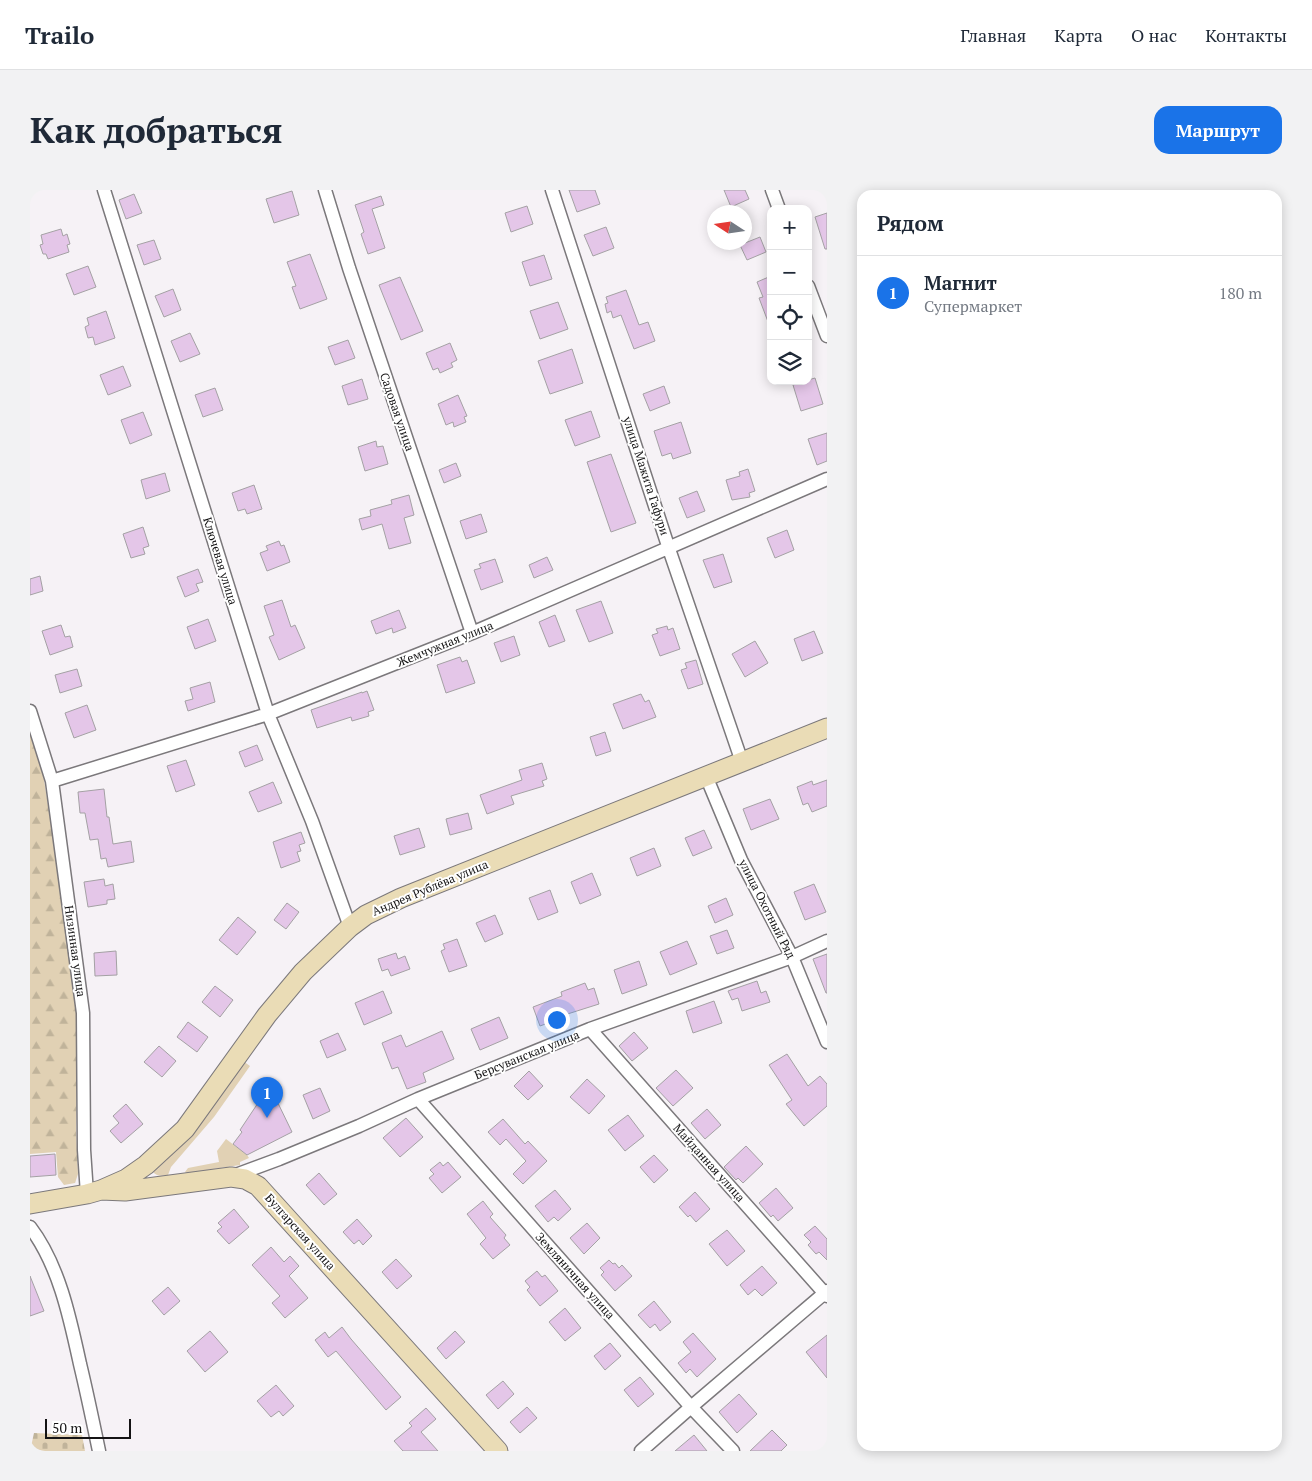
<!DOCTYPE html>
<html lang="ru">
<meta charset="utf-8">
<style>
:root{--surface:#fff;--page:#f2f2f3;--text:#1f2937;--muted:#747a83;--line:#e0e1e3;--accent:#1a73e8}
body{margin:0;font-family:"PT Serif",serif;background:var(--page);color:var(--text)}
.controls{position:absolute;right:15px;top:15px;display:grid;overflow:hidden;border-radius:10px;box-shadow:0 2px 12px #0003}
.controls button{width:45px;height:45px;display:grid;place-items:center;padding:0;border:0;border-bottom:1px solid var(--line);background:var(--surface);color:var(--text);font:25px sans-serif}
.compass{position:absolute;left:677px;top:15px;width:45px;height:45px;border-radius:50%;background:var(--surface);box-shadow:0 2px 12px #0003;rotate:282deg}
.scale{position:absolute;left:15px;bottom:12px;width:86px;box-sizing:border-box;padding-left:5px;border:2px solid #141314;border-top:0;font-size:14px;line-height:18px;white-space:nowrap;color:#141314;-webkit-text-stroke:4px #fff;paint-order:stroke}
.you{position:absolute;left:526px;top:829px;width:18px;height:18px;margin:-12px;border:4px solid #fff;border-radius:50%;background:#1a73e8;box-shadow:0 0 0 8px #1a73e833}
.badge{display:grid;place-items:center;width:32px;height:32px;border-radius:50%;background:var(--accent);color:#fff;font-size:16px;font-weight:700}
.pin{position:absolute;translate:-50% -41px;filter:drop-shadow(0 1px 2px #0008)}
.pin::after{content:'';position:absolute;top:26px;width:18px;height:15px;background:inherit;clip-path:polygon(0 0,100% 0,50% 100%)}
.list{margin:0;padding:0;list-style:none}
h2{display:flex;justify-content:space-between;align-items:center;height:65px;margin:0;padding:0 20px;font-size:21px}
h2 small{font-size:16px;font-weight:400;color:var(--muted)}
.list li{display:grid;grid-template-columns:32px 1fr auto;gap:15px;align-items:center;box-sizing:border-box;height:75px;padding:0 20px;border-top:1px solid var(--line)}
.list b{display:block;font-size:19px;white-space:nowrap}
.list p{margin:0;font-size:16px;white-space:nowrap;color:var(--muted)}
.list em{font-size:16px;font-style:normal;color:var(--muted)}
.icon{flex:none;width:28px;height:28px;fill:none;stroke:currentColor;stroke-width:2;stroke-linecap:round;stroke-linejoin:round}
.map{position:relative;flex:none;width:797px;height:1261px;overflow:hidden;border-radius:15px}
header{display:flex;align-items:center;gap:30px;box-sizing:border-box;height:70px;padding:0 25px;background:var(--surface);border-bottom:1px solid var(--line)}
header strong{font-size:24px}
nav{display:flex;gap:28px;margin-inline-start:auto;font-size:18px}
.intro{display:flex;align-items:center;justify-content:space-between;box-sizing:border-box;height:120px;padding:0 30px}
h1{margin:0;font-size:35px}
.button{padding:12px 22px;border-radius:15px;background:var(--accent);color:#fff;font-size:18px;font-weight:700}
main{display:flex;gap:30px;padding:0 30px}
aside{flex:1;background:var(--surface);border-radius:15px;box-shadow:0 2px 12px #0003}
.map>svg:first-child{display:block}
.grass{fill:#e1d1b4}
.forest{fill:url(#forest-firs)}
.cemetery{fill:url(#cemetery-stones)}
.building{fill:#e4c6e8;stroke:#a4a1a4}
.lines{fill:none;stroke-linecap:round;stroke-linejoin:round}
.street-casing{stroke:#7b787b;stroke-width:15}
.secondary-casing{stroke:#7b787b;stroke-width:21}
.street{stroke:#fff;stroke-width:12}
.secondary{stroke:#eadcb6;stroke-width:19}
.labels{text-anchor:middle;stroke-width:4;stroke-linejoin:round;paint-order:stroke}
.street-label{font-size:12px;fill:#141314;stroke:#fff}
</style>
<header>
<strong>Trailo</strong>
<nav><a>Главная</a><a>Карта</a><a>О нас</a><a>Контакты</a></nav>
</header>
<div class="intro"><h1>Как добраться</h1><a class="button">Маршрут</a></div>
<main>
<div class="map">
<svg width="797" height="1261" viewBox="0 0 797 1261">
<defs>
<pattern id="forest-firs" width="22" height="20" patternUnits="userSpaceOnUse" patternTransform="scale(1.25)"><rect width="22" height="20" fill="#e1d1b4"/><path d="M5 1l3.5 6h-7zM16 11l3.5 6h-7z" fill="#c0b39a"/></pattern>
<pattern id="cemetery-stones" width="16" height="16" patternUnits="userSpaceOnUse" patternTransform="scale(1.25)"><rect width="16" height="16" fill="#e1d1b4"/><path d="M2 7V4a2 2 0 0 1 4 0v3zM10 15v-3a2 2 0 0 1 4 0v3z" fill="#c0b39a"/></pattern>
</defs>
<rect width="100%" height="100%" fill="#f6f2f6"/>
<path class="grass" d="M213,871L220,876L184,927L141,977L138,985C131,986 127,987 122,981Z
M196,949L217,965L219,968L210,972V975L157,983L155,982L158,978L189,972L187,961Z"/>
<path class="forest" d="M0,532L10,565L46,790L47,880L46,939L48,984L45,993L34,995L28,987L26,962L0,964Z"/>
<path class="cemetery" d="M4,1243L52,1245L55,1261H0Z"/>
<path class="building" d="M539,0H565L570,14L547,22Z
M694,0H715L719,9L701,17Z
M262,1L269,25L244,33L236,9Z
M104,4L112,23L96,29L89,10Z
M351,6L354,15L342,19L355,58L338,64L331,44L334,42L325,15Z
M497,16L503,34L481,42L475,23Z
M797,23V59H795L785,27Z
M576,37L584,58L563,66L554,45Z
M31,39L33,46L37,44L40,54L37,55L39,62L18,69L16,64H13L10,55L13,54L11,45Z
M730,47L736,62L717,70L710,55Z
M124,50L131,69L114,75L107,55Z
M280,64L297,109L270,119L262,97L266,96L257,72Z
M514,65L522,89L500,96L492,72Z
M58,76L66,97L44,105L36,84Z
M741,86V137H740L729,108L733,107L727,92Z
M370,87L393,141L371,150L349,95Z
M143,99L151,120L134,127L125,106Z
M596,100L609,135L618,132L625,151L604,159L591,125L583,128L581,121L577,123L575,114L578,113L576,107Z
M528,112L538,139L510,149L500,121Z
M76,121L85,148L65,155L63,147L58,148L55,137L59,135L57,128Z
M160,143L170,164L150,172L141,151Z
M318,150L325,168L305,175L298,157Z
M420,153L427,170L421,173L423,177L410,183L408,178L403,180L396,163Z
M542,159L553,193L520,204L508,171Z
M93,176L101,196L78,205L70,185Z
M785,188L793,214L771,221L763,195L778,191V190Z
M332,189L338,209L318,215L312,196Z
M634,196L640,213L620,221L613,204Z
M185,198L193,220L173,227L165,205Z
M428,205L437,226L434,227L436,232L424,237L423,232L416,235L408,214Z
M561,221L570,247L545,256L535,230Z
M113,222L122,245L100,254L91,230Z
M651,232L661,263L643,269L641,263L632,266L624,241Z
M797,243V271L787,275L778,249Z
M346,251L347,257L353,256L358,274L335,281L328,257Z
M581,264L606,333L581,342L557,272Z
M426,273L431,286L414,293L409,280Z
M718,279L725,301L719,303L720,307L702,310L696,290L710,286L709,282Z
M135,283L140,301L116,309L111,290Z
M224,295L232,319L217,324L215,319L208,321L202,303Z
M667,301L675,321L657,328L649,308Z
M379,305L384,325L374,328L381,353L359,359L352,334L332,340L329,329L341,326L340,320L362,314L361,310Z
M451,324L457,342L436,349L430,331Z
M113,337L119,356L113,358L115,364L101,368L93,344Z
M757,340L764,360L745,368L737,348Z
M249,351L251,356L254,355L260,372L237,381L230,363L238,360L236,356Z
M693,364L702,392L684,398L673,370Z
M517,367L523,380L504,388L499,375Z
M465,369L473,392L451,400L444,380L451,378L449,374Z
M168,379L173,392L166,394L169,401L155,407L147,387Z
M10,386L13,401L0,405V389Z
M252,410L261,437L265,435L275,458L249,470L239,447L244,445L234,416Z
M571,411L583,443L559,452L546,420Z
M369,420L376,438L363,443L362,438L346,444L341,431Z
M525,425L535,451L519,457L509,432Z
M178,429L186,451L165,459L157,437Z
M31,435L35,447L40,446L43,457L20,465L12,441Z
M637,436L638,440L643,438L650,459L630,466L622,445L628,443L626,439Z
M784,441L793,463L772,471L764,449Z
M484,446L490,465L471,472L464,453Z
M725,451L738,473L715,487L702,464Z
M430,467L432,472L437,470L445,493L416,503L407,475Z
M666,470L673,494L658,499L651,480L657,478L655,473Z
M47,479L52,496L30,503L25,485Z
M180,492L185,512L158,521L155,511L163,509L160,498Z
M337,501L344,520L338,522L339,526L322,531L321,527L287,538L281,520L332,502V503Z
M611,504L615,512L619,510L626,527L593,539L583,514Z
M57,515L66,540L44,548L35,523Z
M575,542L581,561L566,566L560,547Z
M227,555L233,570L215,577L209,562Z
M156,570L165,595L146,602L137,576Z
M512,573L517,589L512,591L514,596L481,606L484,614L457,624L450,605L492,590L489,580Z
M797,590V616L782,622L778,613L773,615L767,597L782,591L783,595Z
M243,592L252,613L228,622L219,602Z
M74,599L77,627H79L83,654L101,651L104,672L78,677L76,668L71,669L68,649L60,650L55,623H50L48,602Z
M740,609L749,629L721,640L713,619Z
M438,623L442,639L420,645L416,629Z
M389,638L395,657L370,665L364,646Z
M674,640L682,658L663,666L655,648Z
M271,642L275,653L269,655L271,661L267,662L270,671L251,678L243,652Z
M624,658L631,676L607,686L600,668Z
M562,683L571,705L550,714L541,692Z
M74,689L75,696L83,694L85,709L77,710V714L58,717L54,692Z
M784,694L796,722L775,730L764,702Z
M520,700L528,722L508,730L499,708Z
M696,708L703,725L685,733L678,716Z
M257,713L269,722L256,739L244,730Z
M465,725L473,744L455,752L446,733Z
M208,727L226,742L207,765L189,750Z
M697,740L704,758L687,764L680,746Z
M427,749L437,776L419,782L411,761L415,759L413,754Z
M657,751L667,774L640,785L630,762Z
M86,761L87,785L65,786L64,763Z
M366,763L368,769L375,766L380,779L361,786L358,779L352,781L348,769Z
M797,764V803H796L783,769Z
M609,771L617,795L592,804L584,780Z
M727,791L731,803L736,801L740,812L712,821L708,808L702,810L698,801Z
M555,793L558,800L564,798L569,814L528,827L529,829L510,836L503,817L532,806L531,802Z
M185,796L203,810L190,827L172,812Z
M353,801L362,823L334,835L325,813Z
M684,811L692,833L663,843L656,821Z
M469,827L478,848L450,860L441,839Z
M158,832L178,847L167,862L147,847Z
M412,841L424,869L393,883L396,892L377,899L368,877L362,879L352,853L371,845L376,857Z
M604,842L618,858L602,871L589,856Z
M308,843L316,860L297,868L290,851Z
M129,856L146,871L132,887L114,872Z
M757,864L778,896L790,886L797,894V916L774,936L756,914L762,910L739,875Z
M646,880L663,898L643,916L626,898Z
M499,881L513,896L498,910L484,896Z
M557,889L575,906L559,924L540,907Z
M290,898L300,921L283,929L273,905Z
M239,904L245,907L262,942L217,965L203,954L212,942L210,940L228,913L231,915Z
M96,914L113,934L91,953L80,941L89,933L83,926Z
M677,919L691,935L675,949L661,933Z
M598,925L614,946L595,961L578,940Z
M376,928L393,947L370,967L353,948Z
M473,929L495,954L498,951L517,971L493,994L483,984L496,971L476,949L470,955L458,942Z
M716,956L733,974L713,993L708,988L706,990L694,977Z
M25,964L26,985L0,987V966Z
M624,965L638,980L624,993L610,977Z
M410,972L413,976L418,972L431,987L412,1003L399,988L404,984L400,980Z
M289,983L307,1004L294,1015L276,995Z
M746,998L763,1018L748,1031L743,1025L741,1027L729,1013Z
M525,1000L541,1019L528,1031L524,1027L518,1032L505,1016Z
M665,1002L680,1019L666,1032L660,1025L658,1027L649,1017Z
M453,1011L463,1024L460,1027L476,1045L474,1048L480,1055L463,1069L450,1054L456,1048L437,1024Z
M204,1019L219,1037L199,1054L187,1041L192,1037L188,1033Z
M327,1029L342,1046L333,1055L329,1050L324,1054L313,1042Z
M557,1033L570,1048L554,1064L540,1048Z
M785,1036L797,1049V1070L789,1062L786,1064L778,1055L781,1052L774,1045Z
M697,1040L715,1061L697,1076L679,1054Z
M241,1057L254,1072L260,1066L269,1076L259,1086L278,1108L255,1128L242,1113L250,1106L222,1075Z
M366,1069L382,1086L367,1099L352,1082Z
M579,1070L583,1074L585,1073L589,1078L592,1075L602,1086L585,1101L571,1085L574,1082L570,1078Z
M732,1076L747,1093L732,1106L725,1099L718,1105L710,1095Z
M507,1081L512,1087L515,1085L528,1101L510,1116L497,1100L500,1097L495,1091Z
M0,1086L14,1121L0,1126Z
M138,1097L150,1111L134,1125L122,1111Z
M624,1111L641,1132L630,1141L625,1134L620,1138L608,1125Z
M535,1118L551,1138L535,1151L519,1132Z
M312,1137L321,1149L371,1207L356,1220L306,1161L298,1167L285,1150L295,1142L299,1148Z
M180,1141L198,1162L175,1182L157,1161Z
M425,1141L435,1152L416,1169L407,1158Z
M663,1143L686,1169L667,1187L660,1179L656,1183L648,1173L661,1162L653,1152Z
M797,1145V1188L776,1162Z
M580,1153L591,1166L575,1180L564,1166Z
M610,1187L624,1204L608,1217L594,1200Z
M473,1191L484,1204L468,1219L456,1205Z
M246,1195L264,1216L253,1226L249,1221L241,1227L227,1211Z
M709,1204L727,1224L707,1243L689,1222Z
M497,1217L507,1228L490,1243L480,1232Z
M396,1218L406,1229L391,1242L408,1261H373L364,1251L382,1236L379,1233Z
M742,1240L757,1255L751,1261H720Z
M664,1245L677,1261H645Z"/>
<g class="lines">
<defs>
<path id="street" d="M74,0L238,524L282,631L320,737
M295,0L319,78L442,443
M522,0L639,359L712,572
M742,0L749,19
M778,96L797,146
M0,521L22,591L53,823L54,960L57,1004
M676,586L711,670L762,767L797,852
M22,591L238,524L442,443L797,289
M560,839L797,1106
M388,909L661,1217L703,1261
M203,986L249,969L329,936L388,909L560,839L762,767L797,751
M0,1037C29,1075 40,1128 50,1174C57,1203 63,1232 69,1261
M611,1261L661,1217L797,1101"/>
<path id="secondary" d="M71,1000L96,989L116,975L155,939L237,825L273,782L320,737L336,725L371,708L797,538
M0,1014L57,1004L71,1000L95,1001L201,987L215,989L228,996L468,1261"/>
</defs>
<use href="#street" class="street-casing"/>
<use href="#secondary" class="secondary-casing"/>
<use href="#street" class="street"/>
<use href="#secondary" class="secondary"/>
</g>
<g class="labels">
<g class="street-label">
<text transform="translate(367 222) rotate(71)" y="4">Садовая улица</text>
<text transform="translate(616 286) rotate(72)" y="4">улица Мажита Гафури</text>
<text transform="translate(190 371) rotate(73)" y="4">Ключевая улица</text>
<text transform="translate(415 454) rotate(-22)" y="4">Жемчужная улица</text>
<text transform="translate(400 698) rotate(-23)" y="4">Андрея Рублёва улица</text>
<text transform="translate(737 719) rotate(63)" y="4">улица Охотный Ряд</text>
<text transform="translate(45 761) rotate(82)" y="4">Низинная улица</text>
<text transform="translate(497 865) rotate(-22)" y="4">Берсуванская улица</text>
<text transform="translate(679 973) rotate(48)" y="4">Майданная улица</text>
<text transform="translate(270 1042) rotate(48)" y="4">Булгарская улица</text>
<text transform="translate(545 1086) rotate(48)" y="4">Земляничная улица</text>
</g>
</g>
</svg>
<div class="controls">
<button>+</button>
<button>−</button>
<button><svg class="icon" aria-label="locate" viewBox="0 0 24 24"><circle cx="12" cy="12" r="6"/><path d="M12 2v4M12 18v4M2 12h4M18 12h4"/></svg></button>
<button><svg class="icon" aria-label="layers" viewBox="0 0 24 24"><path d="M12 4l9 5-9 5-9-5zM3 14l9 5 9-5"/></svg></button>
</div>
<svg class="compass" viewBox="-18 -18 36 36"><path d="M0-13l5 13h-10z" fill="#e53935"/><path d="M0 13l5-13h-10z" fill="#747a83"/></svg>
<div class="scale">50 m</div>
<div class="you"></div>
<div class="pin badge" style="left:237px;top:928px">1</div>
</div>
<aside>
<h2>Рядом<small></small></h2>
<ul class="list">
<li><span class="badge">1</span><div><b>Магнит</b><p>Супермаркет</p></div><em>180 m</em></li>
</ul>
</aside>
</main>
